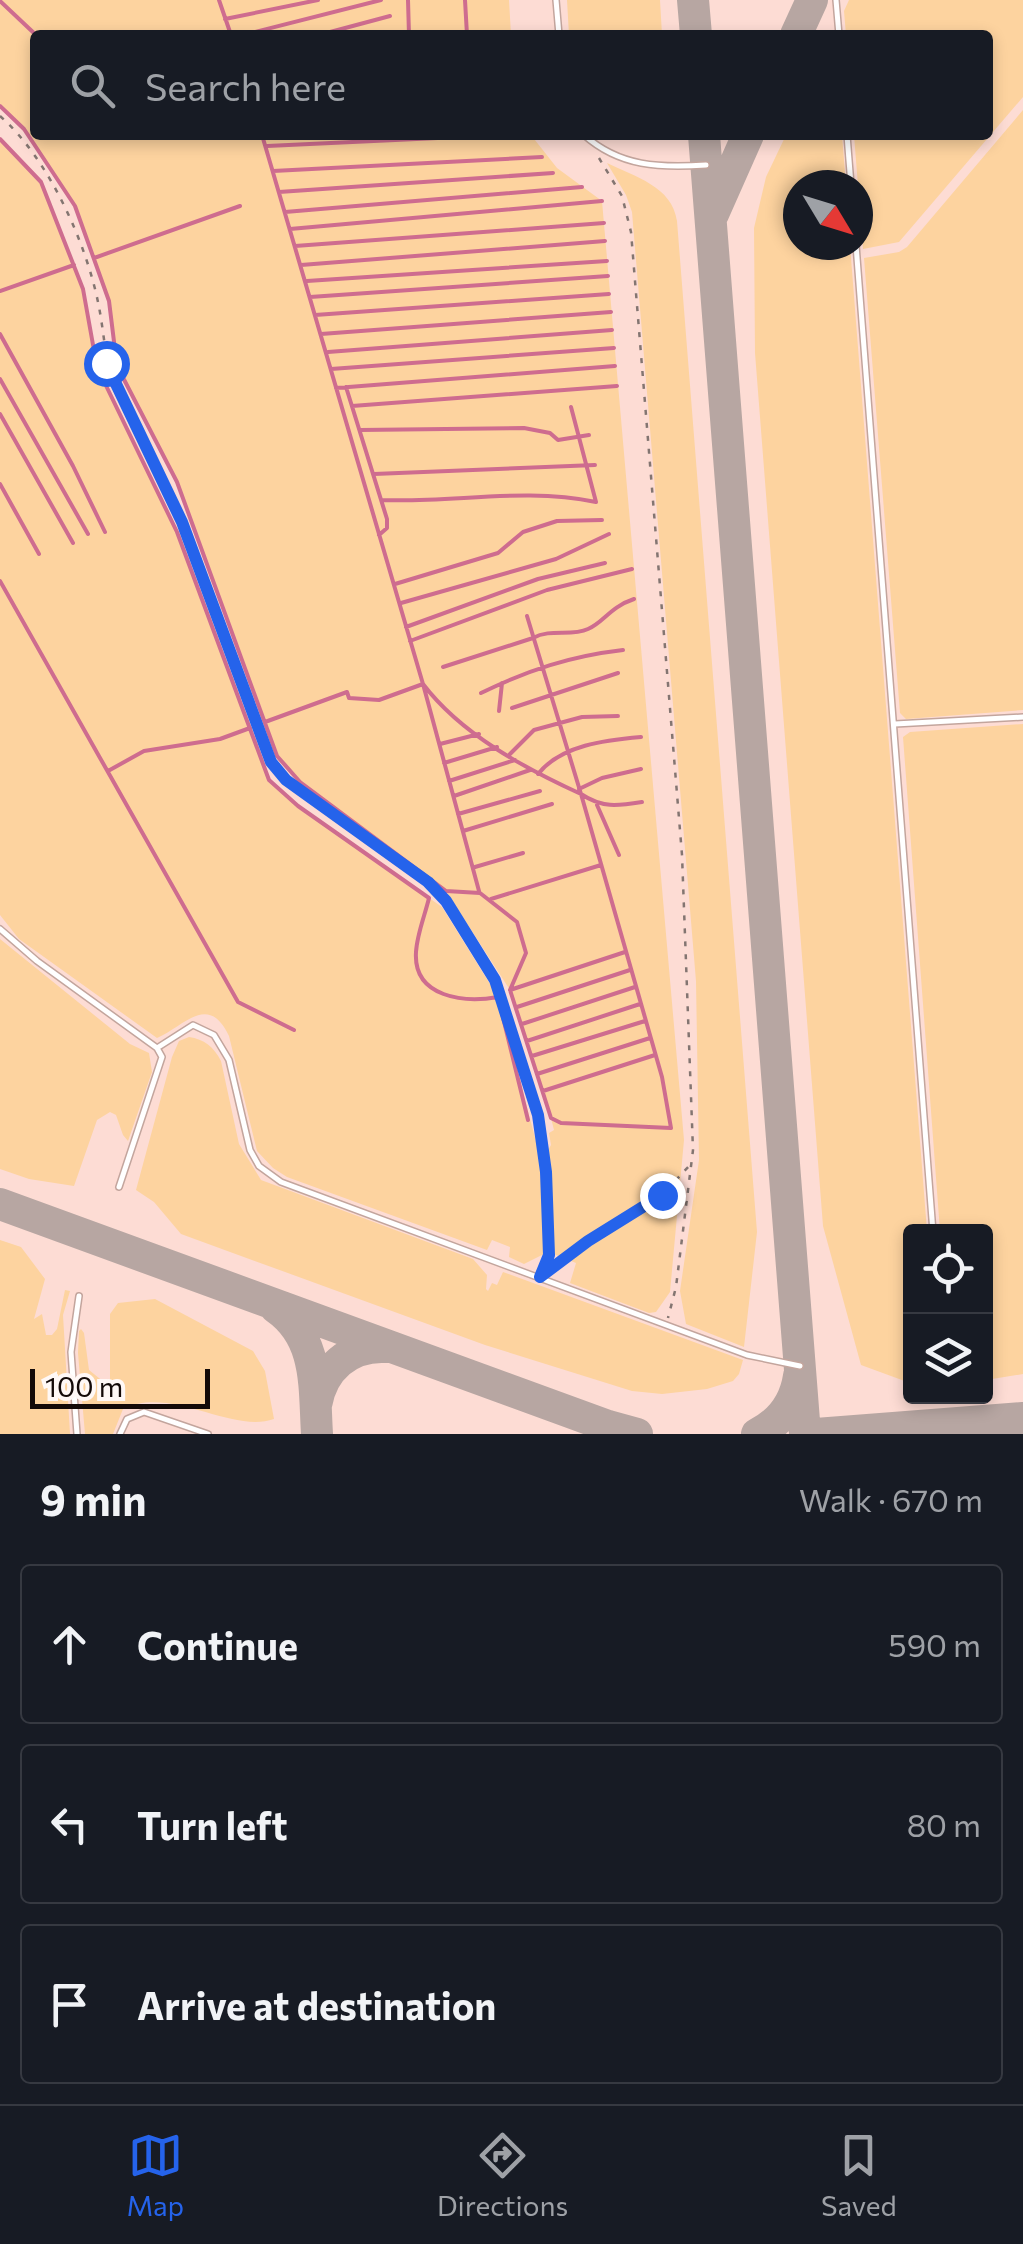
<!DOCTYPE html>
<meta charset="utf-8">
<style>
:root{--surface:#171b24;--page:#242831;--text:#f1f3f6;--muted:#9ea1a6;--line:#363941;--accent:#2563eb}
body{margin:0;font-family:Commissioner,sans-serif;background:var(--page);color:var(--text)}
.controls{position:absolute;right:30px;bottom:30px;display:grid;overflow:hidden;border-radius:10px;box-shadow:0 5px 15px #0003}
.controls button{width:90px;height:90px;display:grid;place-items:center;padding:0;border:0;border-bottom:2px solid var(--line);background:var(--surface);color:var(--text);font:50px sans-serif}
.compass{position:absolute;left:783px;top:170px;width:90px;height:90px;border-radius:50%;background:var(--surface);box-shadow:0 5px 15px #0003;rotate:128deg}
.scale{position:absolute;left:30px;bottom:25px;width:180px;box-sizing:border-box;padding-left:10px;border:5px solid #140a08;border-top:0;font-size:28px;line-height:35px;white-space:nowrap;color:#140a08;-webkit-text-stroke:8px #fff8f6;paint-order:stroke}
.stop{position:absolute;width:30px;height:30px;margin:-22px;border:8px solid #2563eb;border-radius:50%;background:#fff}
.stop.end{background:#2563eb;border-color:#fff;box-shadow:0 2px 10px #0008}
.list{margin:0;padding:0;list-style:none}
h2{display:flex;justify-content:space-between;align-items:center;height:130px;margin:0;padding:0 40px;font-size:42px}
h2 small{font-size:32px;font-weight:400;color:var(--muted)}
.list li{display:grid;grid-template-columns:65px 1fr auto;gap:30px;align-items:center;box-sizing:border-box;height:160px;margin:0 20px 20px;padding:0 20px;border:2px solid var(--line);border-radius:10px}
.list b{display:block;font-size:38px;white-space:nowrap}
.list em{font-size:32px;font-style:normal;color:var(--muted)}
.icon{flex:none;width:55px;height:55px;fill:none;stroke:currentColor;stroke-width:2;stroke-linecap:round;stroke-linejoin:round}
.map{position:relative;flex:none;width:1023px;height:1434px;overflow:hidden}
.search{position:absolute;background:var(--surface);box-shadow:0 5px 15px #0003;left:30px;right:30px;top:30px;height:110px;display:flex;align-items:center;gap:25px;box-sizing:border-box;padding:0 35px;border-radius:10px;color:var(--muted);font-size:38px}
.sheet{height:670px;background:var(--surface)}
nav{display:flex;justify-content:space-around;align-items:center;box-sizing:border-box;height:140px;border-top:2px solid var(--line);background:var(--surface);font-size:28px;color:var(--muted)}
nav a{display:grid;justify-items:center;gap:5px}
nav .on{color:var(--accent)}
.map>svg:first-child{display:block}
.built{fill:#fddcd4;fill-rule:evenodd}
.green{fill:#fdd39f}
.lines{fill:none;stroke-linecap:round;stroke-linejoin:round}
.stream{stroke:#ce6c8f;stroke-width:4}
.taxiway{stroke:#b7a6a2;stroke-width:32}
.service-casing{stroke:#c3a59d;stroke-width:8}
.path{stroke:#837571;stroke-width:2.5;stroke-dasharray:5 8;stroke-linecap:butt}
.service{stroke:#fff;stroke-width:5}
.route{stroke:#2563eb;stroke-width:12}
</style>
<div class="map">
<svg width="1023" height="1434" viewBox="0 0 1023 1434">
<rect width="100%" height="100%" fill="#fbe8e2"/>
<path class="built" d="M0,0H1023V1434H0ZM35,35H988V135H35ZM798,185H858V245H798ZM910,1232H986V1396H910Z"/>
<path class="green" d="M0,0H509L511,35H35V135H531L557,168L602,201L684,1140L670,1292L656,1312L649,1313L570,1283L576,1263L554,1254L547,1152L551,1145L549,1133L554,1130L551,1118L510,990L446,891L300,782L277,756L177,482L117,366L109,301L75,206L24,130L0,106Z
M567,0H660L662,35H569Z
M849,0H1023V97L899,242L863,249L854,135H988V35H846L844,11Z
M1023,110V710L906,719L900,713L864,258L899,252L907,247Z
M786,135H842L846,185H798V245H850L927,1231L910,1232V1383L861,1365L823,1226L755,353L754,228L766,177Z
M0,139L41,182L83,289L97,367L177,532L269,780L298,806L442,907L498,997L539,1153L546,1253L524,1264L509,1257L510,1247L492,1240L487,1250L287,1177L273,1168L257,1151L229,1036C208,992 185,1026 157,1038L19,939L0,915Z
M607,163C635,177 672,186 677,221L757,1232L744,1347L686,1324L680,1291L699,1160L696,981L632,212L626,195Z
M1023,724V1374L986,1380V1232L940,1231L903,737L910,732Z
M0,939L130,1044L149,1053L152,1072L128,1141L123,1135L116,1115L110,1112L97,1120L74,1186L29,1179L0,1169Z
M189,1037C204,1039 214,1047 221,1061L239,1144L261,1180L473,1259L487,1275L486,1289L488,1291L492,1283L497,1285L503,1272L743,1360L739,1374L733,1381L707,1389L662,1394L632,1391L485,1345L181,1234L154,1202L136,1190L172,1057L179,1041Z
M0,1240L21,1247L45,1279L34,1319L42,1314L46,1335H52L57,1329L65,1290L70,1291L63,1315L70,1434H0Z
M155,1299L253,1351L265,1371L274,1419C231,1434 171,1385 123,1409L113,1434H85L78,1353L79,1331L81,1329L84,1333L89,1370L110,1387V1314L118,1303Z"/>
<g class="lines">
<path class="stream" d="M219,0L231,35
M408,0L409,35
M465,0L467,35
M0,1L36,35
M225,19L318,0
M243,35L381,0
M319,35L390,16
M384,35L391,34
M0,106L24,129L75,206L109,301L117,366L177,482L277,756L300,782L446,891L480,893L517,922L526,953L510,990
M262,135L423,684C461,734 524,768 581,794L662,1077L671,1128L561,1123L551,1118L510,990L625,952
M0,139L41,182L83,289L97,367L177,532L269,780L298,806L429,898C425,915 417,934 416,952C413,998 465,1003 498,997L528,1120
M267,146L502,135
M273,171L542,157
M279,192L553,173
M285,212L582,187
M290,229L602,201
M295,246L604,223
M94,258L240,206
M301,265L605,241
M307,281L607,261
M0,291L74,265
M310,297L608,276
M315,315L609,294
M0,334L73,466L105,532
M321,334L611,312
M328,352L612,330
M331,369L614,348
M0,379L88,534
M346,387L387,519V528L379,535
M336,388L615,366
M352,406L617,386
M0,414L73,543
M360,430L524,428L550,433L558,440L589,435
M374,474L595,465
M0,484L39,554
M382,500C454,503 525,487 596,502L571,407
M0,581L238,1002L294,1030
M395,584L498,553L523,532L557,521L602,520
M401,603L556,559L609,534
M527,616L581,794C602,808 617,806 642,802
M406,627L538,579L605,563
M410,641L547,590L632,569
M443,667L533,638C551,628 571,637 588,629C604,622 610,607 634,599
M481,693C528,670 571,656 623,650
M512,708L618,673
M499,711L502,683
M265,722L347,692L349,698L379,700L423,684L479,891
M440,744L479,734
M510,754L534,730L582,717L618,716
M444,763L497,747
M108,771L144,751L220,739L250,728
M538,774C561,745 606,740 641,737
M449,781L515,760
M579,789L602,778L641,769
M454,796L530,770
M597,805L619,855
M458,814L540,791
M463,831L552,804
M475,867L523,853
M491,899L601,865
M517,1007L630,970
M522,1024L635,987
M527,1041L640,1004
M532,1056L645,1021
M537,1074L650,1038
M543,1091L655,1055"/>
<path class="taxiway" d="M693,0L696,35
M796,35L812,0
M704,135L805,1434
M713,214L748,135
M0,1204L608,1426L637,1434
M276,1308C319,1338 314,1387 317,1434
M316,1405C322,1369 349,1345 386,1347
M757,1434C781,1422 795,1403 799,1376
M816,1434L1023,1418"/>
<defs>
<path id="service" d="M556,0L559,35
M836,0L839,35
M584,135C620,167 660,168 706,165
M847,135L851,185
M856,245L933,1232
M895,724L1023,717
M0,929L37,961L157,1048L162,1057L119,1187
M157,1048L193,1025L214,1035L229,1060L250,1150L259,1166L281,1182L747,1355L800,1366
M77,1434L71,1352L79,1296
M120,1434L127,1419L144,1412L208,1434"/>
</defs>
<use href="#service" class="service-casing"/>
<path class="path" d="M0,116C49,159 87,244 99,307C104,333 105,358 113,383L182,522L271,762L286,780L427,882C506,961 542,1093 547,1202C548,1226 551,1249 543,1271
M599,158L622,196L631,232L682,855L693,1150L676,1287L668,1318
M549,1270L587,1241L662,1195L690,1165"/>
<use href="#service" class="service"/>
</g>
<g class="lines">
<path class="route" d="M106,363L182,522L271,762L286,780L428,882L446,901L495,980L538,1115L546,1172L549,1255L540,1277L588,1241L662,1195"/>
</g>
</svg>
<div class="controls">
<button><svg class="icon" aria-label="locate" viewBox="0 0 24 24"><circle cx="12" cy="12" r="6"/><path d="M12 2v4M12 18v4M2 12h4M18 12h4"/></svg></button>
<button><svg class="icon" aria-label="layers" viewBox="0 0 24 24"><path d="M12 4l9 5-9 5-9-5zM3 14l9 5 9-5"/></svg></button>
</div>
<svg class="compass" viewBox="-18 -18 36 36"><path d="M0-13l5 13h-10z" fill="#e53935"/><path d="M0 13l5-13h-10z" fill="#9ea1a6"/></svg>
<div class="scale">100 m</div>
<div class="stop" style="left:106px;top:363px"></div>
<div class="stop end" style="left:662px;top:1195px"></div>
<div class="search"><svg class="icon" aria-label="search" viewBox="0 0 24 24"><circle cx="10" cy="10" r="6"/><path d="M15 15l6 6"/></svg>Search here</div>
</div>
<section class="sheet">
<h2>9 min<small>Walk · 670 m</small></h2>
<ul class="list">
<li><svg class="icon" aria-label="ahead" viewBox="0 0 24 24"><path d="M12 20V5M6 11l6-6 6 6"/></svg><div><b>Continue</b></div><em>590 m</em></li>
<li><svg class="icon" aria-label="left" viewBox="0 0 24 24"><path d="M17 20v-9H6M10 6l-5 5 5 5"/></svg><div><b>Turn left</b></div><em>80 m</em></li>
<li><svg class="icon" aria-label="arrive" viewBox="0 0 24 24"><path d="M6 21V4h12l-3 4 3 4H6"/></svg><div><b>Arrive at destination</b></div></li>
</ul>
</section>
<nav>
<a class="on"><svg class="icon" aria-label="map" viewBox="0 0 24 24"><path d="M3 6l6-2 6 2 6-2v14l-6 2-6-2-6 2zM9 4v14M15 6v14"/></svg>Map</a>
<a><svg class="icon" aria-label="directions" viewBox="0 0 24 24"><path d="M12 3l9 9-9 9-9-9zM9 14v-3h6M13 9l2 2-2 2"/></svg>Directions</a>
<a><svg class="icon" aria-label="saved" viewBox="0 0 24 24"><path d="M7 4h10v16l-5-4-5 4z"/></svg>Saved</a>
</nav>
